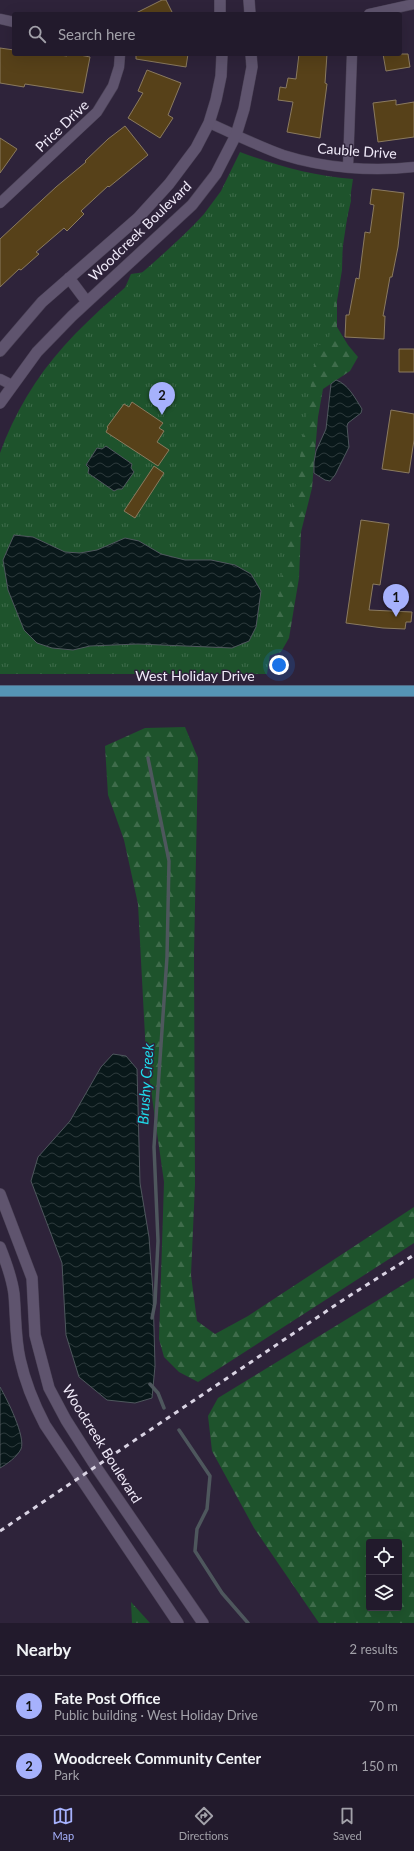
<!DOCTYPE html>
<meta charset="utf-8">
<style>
:root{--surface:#221a2c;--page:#2e2738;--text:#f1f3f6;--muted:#a2a1a9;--line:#3f3848;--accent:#a6b1fc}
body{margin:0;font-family:Lato,sans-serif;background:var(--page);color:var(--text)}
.controls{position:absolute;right:12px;bottom:12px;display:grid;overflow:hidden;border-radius:4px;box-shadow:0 4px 16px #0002}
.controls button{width:36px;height:36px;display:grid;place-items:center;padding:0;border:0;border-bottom:1px solid var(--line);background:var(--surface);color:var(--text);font:20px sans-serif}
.you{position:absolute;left:279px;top:665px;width:14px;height:14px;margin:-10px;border:3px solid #fff;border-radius:50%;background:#1a73e8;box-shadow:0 0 0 6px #1a73e833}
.badge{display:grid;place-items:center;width:26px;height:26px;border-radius:50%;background:var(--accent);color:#111;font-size:13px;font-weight:700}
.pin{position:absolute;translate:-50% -33px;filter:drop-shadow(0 1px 2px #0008)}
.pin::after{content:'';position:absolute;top:21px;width:14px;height:12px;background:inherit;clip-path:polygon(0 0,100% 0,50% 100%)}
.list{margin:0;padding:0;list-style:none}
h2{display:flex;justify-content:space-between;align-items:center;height:52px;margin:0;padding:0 16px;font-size:17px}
h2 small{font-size:13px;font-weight:400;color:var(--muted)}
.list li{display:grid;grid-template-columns:26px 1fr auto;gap:12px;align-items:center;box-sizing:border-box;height:60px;padding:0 16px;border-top:1px solid var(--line)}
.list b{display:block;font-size:15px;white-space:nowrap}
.list p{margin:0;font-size:13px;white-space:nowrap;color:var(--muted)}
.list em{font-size:13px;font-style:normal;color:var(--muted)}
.icon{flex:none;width:22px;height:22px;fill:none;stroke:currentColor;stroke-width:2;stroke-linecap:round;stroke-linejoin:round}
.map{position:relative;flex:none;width:414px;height:1623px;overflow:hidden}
.search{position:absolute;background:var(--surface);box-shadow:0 4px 16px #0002;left:12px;right:12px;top:12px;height:44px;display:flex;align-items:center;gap:10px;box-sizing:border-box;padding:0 14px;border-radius:4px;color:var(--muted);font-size:15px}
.sheet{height:172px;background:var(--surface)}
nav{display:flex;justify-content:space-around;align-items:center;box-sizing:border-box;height:56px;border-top:1px solid var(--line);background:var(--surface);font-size:11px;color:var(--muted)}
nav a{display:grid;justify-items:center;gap:2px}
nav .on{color:var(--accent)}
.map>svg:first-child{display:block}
.forest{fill:url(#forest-firs);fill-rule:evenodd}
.park{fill:url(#park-tufts)}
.water{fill:url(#water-waves);stroke:#4e575d}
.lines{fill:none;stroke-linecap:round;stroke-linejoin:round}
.stream{stroke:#4e575d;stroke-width:3.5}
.building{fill:#574119;stroke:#8a7a5f}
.minor-casing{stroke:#4a4155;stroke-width:11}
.tertiary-casing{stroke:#4a4155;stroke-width:12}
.primary-casing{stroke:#4a4155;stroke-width:12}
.minor{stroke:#5f546e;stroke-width:10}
.tertiary{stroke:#5f546e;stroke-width:11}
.primary{stroke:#5594b5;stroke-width:11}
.rail{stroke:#d9d3e3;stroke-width:3;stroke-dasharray:5 5;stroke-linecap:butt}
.labels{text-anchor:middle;stroke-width:3;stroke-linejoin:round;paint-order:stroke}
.street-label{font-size:14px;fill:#f0eaf9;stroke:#2e233a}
.water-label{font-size:15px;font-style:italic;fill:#1edbeb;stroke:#2e233a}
</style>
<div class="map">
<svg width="414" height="1623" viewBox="0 0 414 1623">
<defs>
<pattern id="forest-firs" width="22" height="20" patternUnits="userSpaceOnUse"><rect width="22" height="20" fill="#1e532c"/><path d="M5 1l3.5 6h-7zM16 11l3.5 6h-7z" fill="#3f6c4b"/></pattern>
<pattern id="park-tufts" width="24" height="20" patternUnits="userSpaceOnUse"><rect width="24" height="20" fill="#1e532c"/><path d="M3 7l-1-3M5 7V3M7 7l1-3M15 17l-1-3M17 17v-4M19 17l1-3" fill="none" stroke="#3f6c4b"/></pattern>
<pattern id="water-waves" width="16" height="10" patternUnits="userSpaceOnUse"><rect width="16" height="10" fill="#09181a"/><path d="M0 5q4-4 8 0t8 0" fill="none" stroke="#2d3a3c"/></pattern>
</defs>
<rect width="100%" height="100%" fill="#2e233a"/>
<path class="forest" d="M335,177L350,186L351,201L343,235L342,270L337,301V327L348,345L358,357L350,371L323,389L318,417L312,488L301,532L299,578L289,638L281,652L265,657L124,290L131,274L152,271L313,179Z
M185,727L198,758L194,955L195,1184L191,1275L197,1321L215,1334L248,1316L414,1207V1243L198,1382L179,1372L164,1357L159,1339L164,1182L146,1055L138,904L124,840L108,795L105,746L145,728Z
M414,1278V1623H319L254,1528L212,1451L208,1416L218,1398ZM369,1542H399V1608H369Z
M131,1602L150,1623H132Z"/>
<path class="park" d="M240,152C277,166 313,176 353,179L328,345H317L267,674H0V453C14,414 36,377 64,346C107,298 161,261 204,214L221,191Z"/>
<path class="water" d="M336,380C348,384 355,398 362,409L361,413L348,423L347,426L349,447L335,475L330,481L325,480L314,473V462L316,451L326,429L331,384Z
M106,446L132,464L131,468L134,472L122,489H118L114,491L88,473L89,468L86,465L97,448L102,449Z
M14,535L33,537L65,552L80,553L97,550L125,538L139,541L161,554L185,560H211L235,565L251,574L261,591L256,627L249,641L232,648L138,644L90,646L73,650L52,648L37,643L24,630L8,590L3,560Z
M113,1054L126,1056L137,1069L140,1183L149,1237L153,1292L155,1366L152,1398L135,1403L107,1400L79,1377L66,1335L62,1263L31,1181L38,1157L70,1121L101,1067Z
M0,1387C7,1399 26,1437 21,1449C17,1457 7,1464 0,1468Z"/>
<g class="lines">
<path class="stream" d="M148,758L169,861L167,957L154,1147L158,1241L155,1303L152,1318
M150,1384L158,1393L164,1408
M179,1430L210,1476L207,1509L197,1529L195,1551L222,1593L248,1623"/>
</g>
<path class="building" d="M162,0H166L173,14H134Z
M0,48L14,50V54H52L67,56V54H75L90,57L83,93L25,84L24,87L0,83Z
M136,54H188L186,67L136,59Z
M299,54H327L325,83L327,84L320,138L287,132L293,102L278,100L280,87L286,88L288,78L296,79Z
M383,54H408L410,67L386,71Z
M147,70L181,83L168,115L173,118L160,138L128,118L143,93L138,91Z
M396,100V105L414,102V137L378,142L373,103Z
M125,126L148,155L109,187L108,186L81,211L84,214L67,231L64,228L36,252L39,254L21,270L19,269L0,287V239L56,187L86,162L85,161L108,139Z
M0,138L17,149L0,173Z
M372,189L404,193L398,247L392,277H390L383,316H385L384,339L345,337L346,315H349L356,278L359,279L365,232L370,233L374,205L370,204Z
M399,349H414V372H399Z
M132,402L163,423L159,428L164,431L157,442L169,450L158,466L106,432L108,428L107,427L124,404L129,407Z
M391,410L414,414V440L409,473L382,469Z
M154,466L164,473L135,518L124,511Z
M361,520L389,524L380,585L373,584L369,610L412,612L411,622H406L405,629L383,628L346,623Z"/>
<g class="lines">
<defs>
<path id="minor" d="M369,14L414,4
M0,19L14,22
M209,123C234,134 258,146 283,155C324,168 372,172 414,167
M348,167L352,54
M0,203L97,112L113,86L119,67L120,54
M0,379L12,385"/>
<path id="tertiary" d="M220,0V14
M249,0L250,14
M69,278L87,302
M0,351L42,302L138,218L169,184L196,148L209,123L216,100L221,76L222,54
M0,403L37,352L72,316L192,205L216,174L236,135L244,109L252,67L251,54
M0,1194L32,1278L35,1335L49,1388L66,1420L96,1467L203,1623
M0,1247C6,1262 12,1278 14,1294C16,1316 15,1337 20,1359C25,1382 34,1404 45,1425L178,1623"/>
<path id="primary" d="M0,691H414"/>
</defs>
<use href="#minor" class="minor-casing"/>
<use href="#tertiary" class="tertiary-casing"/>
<use href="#primary" class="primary-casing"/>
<use href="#minor" class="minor"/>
<use href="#tertiary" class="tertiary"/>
<use href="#primary" class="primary"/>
<path class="rail" d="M0,1531L346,1298L414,1255"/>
</g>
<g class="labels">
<g class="street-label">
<text transform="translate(62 126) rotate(-44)" y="5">Price Drive</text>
<text transform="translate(357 151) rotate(4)" y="5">Cauble Drive</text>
<text transform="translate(140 231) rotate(-44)" y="5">Woodcreek Boulevard</text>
<text x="195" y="681">West Holiday Drive</text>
<text transform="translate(102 1444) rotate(58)" y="5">Woodcreek Boulevard</text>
</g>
<g class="water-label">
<text transform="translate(146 1084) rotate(-86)" y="5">Brushy Creek</text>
</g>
</g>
</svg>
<div class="controls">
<button><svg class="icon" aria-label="locate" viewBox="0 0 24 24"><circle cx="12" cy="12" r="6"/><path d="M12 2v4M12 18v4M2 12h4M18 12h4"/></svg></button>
<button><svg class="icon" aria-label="layers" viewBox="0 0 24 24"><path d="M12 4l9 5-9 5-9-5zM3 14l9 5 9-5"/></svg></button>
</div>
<div class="you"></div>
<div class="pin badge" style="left:396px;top:617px">1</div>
<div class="pin badge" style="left:162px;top:415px">2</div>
<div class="search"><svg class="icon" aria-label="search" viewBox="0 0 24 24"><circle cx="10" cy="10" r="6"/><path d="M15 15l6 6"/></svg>Search here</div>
</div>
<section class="sheet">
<h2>Nearby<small>2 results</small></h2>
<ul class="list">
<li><span class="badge">1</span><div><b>Fate Post Office</b><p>Public building · West Holiday Drive</p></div><em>70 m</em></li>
<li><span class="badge">2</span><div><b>Woodcreek Community Center</b><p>Park</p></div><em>150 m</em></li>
</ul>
</section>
<nav>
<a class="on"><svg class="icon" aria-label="map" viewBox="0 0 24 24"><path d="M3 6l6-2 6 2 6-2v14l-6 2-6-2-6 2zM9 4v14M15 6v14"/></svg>Map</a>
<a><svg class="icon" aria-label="directions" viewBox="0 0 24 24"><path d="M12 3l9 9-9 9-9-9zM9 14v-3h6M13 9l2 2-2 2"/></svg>Directions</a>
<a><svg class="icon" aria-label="saved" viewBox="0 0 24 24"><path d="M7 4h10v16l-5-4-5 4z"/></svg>Saved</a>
</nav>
